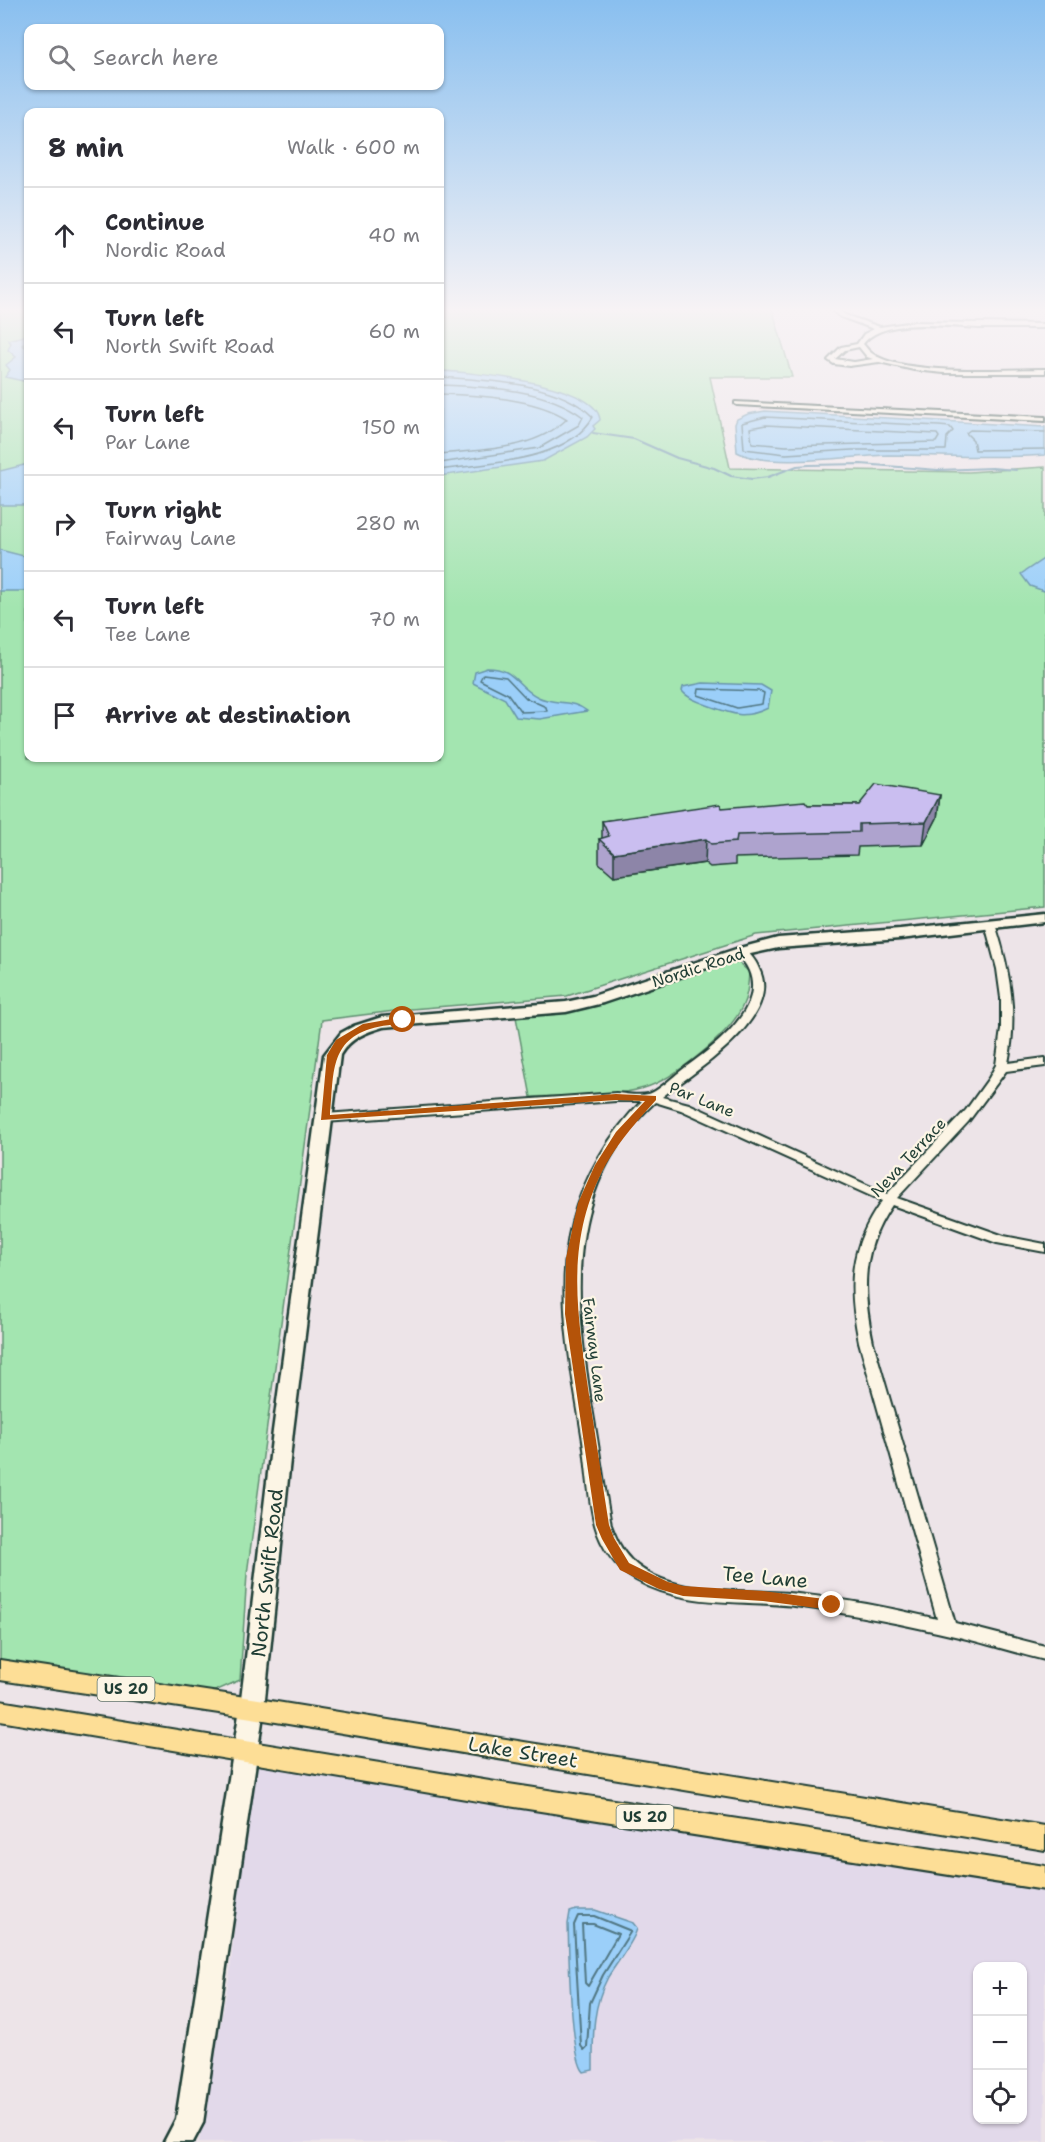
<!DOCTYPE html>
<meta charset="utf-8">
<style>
:root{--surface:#fff;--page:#f2f2f3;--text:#2b2b33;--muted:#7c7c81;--line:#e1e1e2}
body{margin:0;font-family:"Shantell Sans",sans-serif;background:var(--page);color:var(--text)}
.controls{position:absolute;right:18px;bottom:18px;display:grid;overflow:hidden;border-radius:12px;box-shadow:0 2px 4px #0004}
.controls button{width:54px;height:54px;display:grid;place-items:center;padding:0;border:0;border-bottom:2px solid var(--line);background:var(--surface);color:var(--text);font:30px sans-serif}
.stop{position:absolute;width:18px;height:18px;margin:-14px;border:4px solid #b45309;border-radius:50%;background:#fff}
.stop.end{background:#b45309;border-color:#fff;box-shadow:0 2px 6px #0008}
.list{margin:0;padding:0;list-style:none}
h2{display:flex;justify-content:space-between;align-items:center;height:78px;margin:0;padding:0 24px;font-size:26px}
h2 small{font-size:20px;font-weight:400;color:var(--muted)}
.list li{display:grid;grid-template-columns:39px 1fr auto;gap:18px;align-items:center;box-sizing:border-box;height:96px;padding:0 24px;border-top:2px solid var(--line)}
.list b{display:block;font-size:22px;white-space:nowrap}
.list p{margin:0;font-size:20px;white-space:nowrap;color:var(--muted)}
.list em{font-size:20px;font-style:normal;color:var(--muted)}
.icon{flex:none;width:33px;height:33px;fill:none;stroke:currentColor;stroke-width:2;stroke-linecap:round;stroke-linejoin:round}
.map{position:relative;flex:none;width:1045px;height:2142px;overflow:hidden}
.search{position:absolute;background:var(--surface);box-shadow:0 2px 4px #0004;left:24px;top:24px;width:420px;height:66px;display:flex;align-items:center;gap:15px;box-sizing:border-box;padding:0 21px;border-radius:12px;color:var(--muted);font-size:22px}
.panel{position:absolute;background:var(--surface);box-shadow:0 2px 4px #0004;left:24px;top:108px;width:420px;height:654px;border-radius:12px}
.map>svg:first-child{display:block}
.built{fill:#e2d9ea;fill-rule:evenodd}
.green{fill:#a3e5b0;stroke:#619172;stroke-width:1.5}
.water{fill:#9bcff9;stroke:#6995aa;stroke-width:1.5}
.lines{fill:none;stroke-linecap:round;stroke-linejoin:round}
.shore-far1{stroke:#517783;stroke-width:1.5}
.shore{stroke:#517783;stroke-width:2}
.stream{stroke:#6995aa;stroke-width:2}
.street-casing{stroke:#1f3d34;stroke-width:4}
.secondary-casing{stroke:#1f3d34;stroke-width:5}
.primary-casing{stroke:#1f3d34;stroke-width:4}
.street{fill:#fcf5e5;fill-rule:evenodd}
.secondary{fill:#fcf5e5;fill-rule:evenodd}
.primary{fill:#fdde96;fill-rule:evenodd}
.wall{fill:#aea3ce;stroke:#1f3d34;stroke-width:1.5}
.shaded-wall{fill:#8d85a8;stroke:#1f3d34;stroke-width:1.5}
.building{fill:#cabef0;stroke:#1f3d34;stroke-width:1.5}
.route{fill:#b45309}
.labels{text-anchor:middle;stroke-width:4.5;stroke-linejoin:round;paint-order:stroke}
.shield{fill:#fcf5e5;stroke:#617469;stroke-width:1.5}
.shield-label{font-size:15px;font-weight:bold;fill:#1f3d34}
.street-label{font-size:16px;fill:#1f3d34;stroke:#fcf5e5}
.near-street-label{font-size:20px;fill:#1f3d34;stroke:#fcf5e5}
</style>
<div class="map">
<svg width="1045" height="2142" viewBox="0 0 1045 2142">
<rect width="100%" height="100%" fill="#ede4e8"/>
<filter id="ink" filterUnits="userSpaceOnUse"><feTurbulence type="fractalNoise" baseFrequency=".0167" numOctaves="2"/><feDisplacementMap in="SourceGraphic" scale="12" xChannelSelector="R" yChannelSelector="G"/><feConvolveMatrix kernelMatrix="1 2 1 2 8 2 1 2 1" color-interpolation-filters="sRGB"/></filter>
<g filter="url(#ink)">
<path class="built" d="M251,1762L1045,1887V2142H199L230,1973ZM978,1966H1022V2120H978Z"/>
<path class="green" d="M0,308H28V758H440V308H772L792,377H710L730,468L969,472L1045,467V907L756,935L567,996L411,1009L322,1020L247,1574L240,1680L195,1700L0,1666Z
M721,963H739L749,972C748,985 748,995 742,1007C729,1035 674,1079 644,1088C613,1097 564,1095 531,1097L516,1017L565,1012L590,1006Z"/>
<path class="water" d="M28,335V340L22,345L28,349V382L5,377L10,370L6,365L16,357L8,350L11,343L8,340Z
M440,371C469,372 597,383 600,420L593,426L595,429L587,437L543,461L440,476Z
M765,411L1045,427V455C993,459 940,455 888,455C850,456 768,469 737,452L735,424L737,419L748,414Z
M28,464V505H0V471Z
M0,550L28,557V591H0Z
M1045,558V591H1044L1030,586L1021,574Z
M487,668C516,668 515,686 538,697C554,705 573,699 587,711L540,719L516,717L505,699L473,683L475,672Z
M703,683L761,685L771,691L768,708C744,720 731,714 707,705C698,701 688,699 682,691L683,687Z
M576,1910H595L633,1923L637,1928C636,1939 615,1965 608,1977C592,2007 593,2036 593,2070L584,2072C570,2058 569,1949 568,1924L570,1912Z"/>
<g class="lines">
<path class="shore-far1" d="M440,377C486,380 560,382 593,417C567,462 487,463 440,470
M440,385C486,387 545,388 583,417L579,425L539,448L440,463
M440,394C478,395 535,398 567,419C533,451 484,449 440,454
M765,417L939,426L950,427L953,431L947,437L946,450H852L786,454L744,449L742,423Z
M766,425L937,434L939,437L936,442L786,446L752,443L750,428Z
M1045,432L970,430L966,433L973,440L975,450L1045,449
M483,674L506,677L526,698L546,707L547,711L521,712L508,694L480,680Z
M699,689L760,691L764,693L762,704L737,708L698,695Z"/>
<path class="shore" d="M578,1916H594L631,1931L603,1975L590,2003L587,2047L584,2050L581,2046L574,1925Z
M582,1924H593L618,1934L588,1986L585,1983Z"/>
<path class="stream" d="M593,433L634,439L677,458L714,468L731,476L752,479L768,477L797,466L809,465L861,464L938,470L992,468L1016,470"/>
<defs>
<path id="street" d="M828,308H836L845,315L880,327L914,322L1045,324V328C1023,328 1001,328 979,328C949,327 884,316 863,344C866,347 869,352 873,354C905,376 1005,369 1045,369V373H944L914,370L879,362L849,366L834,364L828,360L841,347L857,344L864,334L874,329L841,317ZM859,347L867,357L873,359L854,362L835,359L845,350Z
M735,402L1045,417V421L737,405L735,404Z
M990,921L995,924C1010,970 1018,1015 1008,1063L1045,1058V1066L1006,1071L968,1122L897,1198L1004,1236L1045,1244V1252L997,1243L892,1205C861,1250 862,1290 873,1342L955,1623L1045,1646V1660C1016,1653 988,1644 959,1637C907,1625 854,1614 802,1607C746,1599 687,1609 636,1580C616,1569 601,1547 595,1525C588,1498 587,1469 583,1441C572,1370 554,1293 572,1222C584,1177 609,1134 642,1101H616L325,1122L319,1118L325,1114L616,1093C626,1094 639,1096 648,1094C656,1093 674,1076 682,1070C709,1050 766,1011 749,971C746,963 740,958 735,952L741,949C749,951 756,961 759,969C784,1018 693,1072 662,1097L689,1104L887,1194L966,1110L989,1078L996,1065L1001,1029V998L997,969L985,924ZM655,1102L681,1110L882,1201C848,1248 848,1287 859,1342L937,1619C892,1608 845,1599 798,1594C747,1588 671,1599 631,1560C621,1550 616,1538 611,1525C604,1486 599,1447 592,1408C574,1296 563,1187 655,1102Z"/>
<path id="secondary" d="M1045,914V922L900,939L778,948L746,955L603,1003L566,1012L383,1027C366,1032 350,1038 340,1055L293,1431L264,1708L203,2123L193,2142H164L176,2119L240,1708L273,1431L324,1055L341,1033L354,1026L382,1017L566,1002L593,996L736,949L778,938L900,929Z"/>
<path id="primary" d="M0,1660L252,1698L1045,1826V1850L252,1718L0,1680Z
M0,1701L502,1783L1045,1866V1890L502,1805L0,1721Z"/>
</defs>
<use href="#street" class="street-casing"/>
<use href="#secondary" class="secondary-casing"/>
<use href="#primary" class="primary-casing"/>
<use href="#street" class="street"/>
<use href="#secondary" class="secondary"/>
<use href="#primary" class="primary"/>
</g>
<path class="wall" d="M940,795L937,818L923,845L858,847L857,855L735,858V865L710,867L705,863L614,876L599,863V839H602V821L722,808L808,805H859Z"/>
<path class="shaded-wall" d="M940,795L937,818L923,845L926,822Z
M706,839L705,863L614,876V853Z"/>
<path class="building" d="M876,784L940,795L926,822L859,824V832L737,835L736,842L711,844L706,839L614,853L599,839L609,836L602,821L720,804L722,808L805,801L808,805H859Z"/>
</g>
<linearGradient id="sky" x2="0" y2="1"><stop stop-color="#89bfef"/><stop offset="0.51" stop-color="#f7f3f5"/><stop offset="1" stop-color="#f7f3f5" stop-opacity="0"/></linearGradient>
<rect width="1045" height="608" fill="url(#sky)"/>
<path class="route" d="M403,1017L408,1020L407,1022C395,1025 381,1025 370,1029C328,1042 334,1079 330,1115L616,1094L656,1096V1100C638,1120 620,1140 606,1164C564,1241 577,1312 589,1395C596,1438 602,1482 609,1525L614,1538L629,1563L668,1582L683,1586L763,1591L832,1600L837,1602L839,1605L837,1609L832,1610L763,1601L683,1596L659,1589L620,1570L602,1539L596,1525L565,1314L566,1258L578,1203L595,1165L616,1132L645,1101L616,1100L321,1120L327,1055L336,1040L363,1024Z"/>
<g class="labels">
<g class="shield">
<rect x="97.5" y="1677" width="57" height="24" rx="4.5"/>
<rect x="616.5" y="1805" width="57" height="24" rx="4.5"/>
</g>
<g class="shield-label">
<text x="126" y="1694">US 20</text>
<text x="645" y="1822">US 20</text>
</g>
<g class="street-label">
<text transform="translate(698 967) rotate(-18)" y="6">Nordic Road</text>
<text transform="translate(702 1099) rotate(22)" y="6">Par Lane</text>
<text transform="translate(908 1157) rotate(-47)" y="6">Neva Terrace</text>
<text transform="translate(595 1350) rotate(83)" y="6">Fairway Lane</text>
</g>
<g class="near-street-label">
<text transform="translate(267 1573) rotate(-84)" y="7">North Swift Road</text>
<text transform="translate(765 1577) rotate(5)" y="7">Tee Lane</text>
<text transform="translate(523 1752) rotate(9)" y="7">Lake Street</text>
</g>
</g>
</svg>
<div class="controls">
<button>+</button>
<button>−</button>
<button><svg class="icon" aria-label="locate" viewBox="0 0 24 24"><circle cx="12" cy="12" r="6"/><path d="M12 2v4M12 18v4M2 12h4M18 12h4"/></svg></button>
</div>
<div class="stop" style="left:403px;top:1020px"></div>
<div class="stop end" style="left:832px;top:1605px"></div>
<div class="search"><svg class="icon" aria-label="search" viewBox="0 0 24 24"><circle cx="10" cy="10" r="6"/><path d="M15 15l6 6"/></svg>Search here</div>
<section class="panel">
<h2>8 min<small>Walk · 600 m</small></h2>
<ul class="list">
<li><svg class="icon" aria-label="ahead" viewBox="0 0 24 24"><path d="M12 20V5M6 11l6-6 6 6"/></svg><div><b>Continue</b><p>Nordic Road</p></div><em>40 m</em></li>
<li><svg class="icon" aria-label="left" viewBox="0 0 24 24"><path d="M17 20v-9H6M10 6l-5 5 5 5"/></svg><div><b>Turn left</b><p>North Swift Road</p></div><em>60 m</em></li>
<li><svg class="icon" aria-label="left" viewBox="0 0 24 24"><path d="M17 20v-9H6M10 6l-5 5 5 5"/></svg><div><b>Turn left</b><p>Par Lane</p></div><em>150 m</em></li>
<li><svg class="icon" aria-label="right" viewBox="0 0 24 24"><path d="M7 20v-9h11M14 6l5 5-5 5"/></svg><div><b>Turn right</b><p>Fairway Lane</p></div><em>280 m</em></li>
<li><svg class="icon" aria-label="left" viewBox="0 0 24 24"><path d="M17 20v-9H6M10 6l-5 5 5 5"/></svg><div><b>Turn left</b><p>Tee Lane</p></div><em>70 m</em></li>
<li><svg class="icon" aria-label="arrive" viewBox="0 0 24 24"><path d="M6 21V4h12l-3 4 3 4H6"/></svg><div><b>Arrive at destination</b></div></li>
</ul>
</section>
</div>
